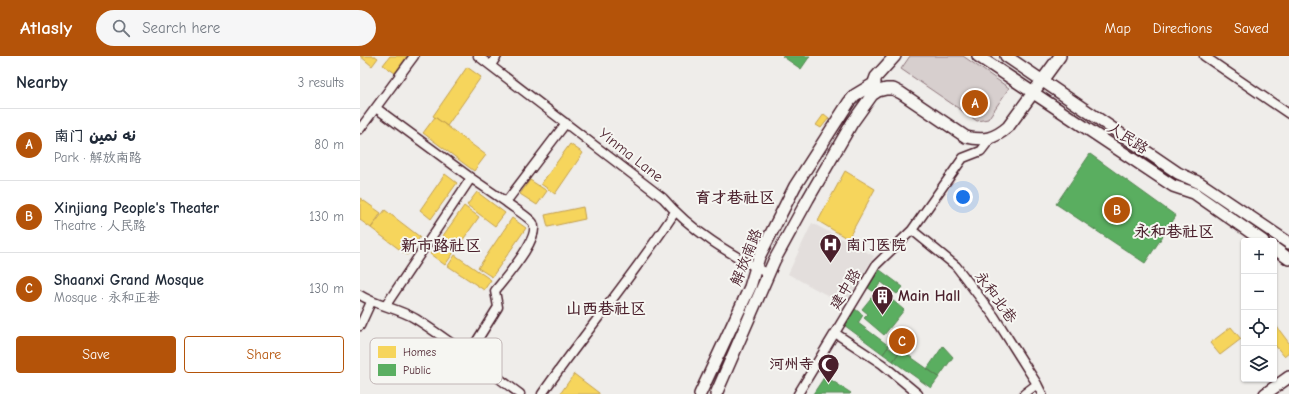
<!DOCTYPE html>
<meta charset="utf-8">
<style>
:root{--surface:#fff;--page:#f6f6f7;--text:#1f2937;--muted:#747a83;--line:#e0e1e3;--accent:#b45309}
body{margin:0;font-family:"Comic Neue","Playpen Sans Arabic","LXGW WenKai TC",sans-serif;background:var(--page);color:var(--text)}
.controls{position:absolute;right:12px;bottom:12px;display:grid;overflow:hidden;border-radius:4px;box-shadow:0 1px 3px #0004}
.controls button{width:36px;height:36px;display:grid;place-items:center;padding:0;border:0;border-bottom:1px solid var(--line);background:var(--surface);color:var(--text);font:20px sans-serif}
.you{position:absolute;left:603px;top:141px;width:14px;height:14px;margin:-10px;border:3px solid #fff;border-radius:50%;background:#1a73e8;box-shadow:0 0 0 6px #1a73e833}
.badge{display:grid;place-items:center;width:26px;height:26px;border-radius:50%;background:var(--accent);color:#fff;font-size:13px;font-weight:700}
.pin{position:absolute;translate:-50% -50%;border:2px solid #fff;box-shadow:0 1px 4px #0006}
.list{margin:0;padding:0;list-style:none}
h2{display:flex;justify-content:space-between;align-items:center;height:52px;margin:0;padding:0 16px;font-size:17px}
h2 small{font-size:13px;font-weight:400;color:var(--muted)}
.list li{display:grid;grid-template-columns:26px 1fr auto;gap:12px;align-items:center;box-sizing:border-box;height:72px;padding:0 16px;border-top:1px solid var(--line)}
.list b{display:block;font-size:15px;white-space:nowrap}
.list p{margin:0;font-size:13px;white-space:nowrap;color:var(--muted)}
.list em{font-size:13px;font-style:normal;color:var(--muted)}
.actions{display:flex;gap:8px;padding:12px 16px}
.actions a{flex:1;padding:9px 0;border:1px solid var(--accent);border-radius:4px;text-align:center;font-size:14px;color:var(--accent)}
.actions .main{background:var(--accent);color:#fff}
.icon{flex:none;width:22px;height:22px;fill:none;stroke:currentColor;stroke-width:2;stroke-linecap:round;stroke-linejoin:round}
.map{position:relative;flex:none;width:929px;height:338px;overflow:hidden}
header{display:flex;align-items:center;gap:24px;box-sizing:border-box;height:56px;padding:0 20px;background:var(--accent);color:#fff}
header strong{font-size:19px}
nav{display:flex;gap:22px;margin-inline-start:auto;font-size:14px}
.search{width:280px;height:36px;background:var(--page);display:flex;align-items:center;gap:10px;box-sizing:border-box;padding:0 14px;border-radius:22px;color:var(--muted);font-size:15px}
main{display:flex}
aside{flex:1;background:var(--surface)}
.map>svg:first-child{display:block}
.built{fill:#e3dedc}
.green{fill:#d7cfce;stroke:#90777c}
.homes{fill:#f6d55c;stroke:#c29e4d}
.public{fill:#5aae61;stroke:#558351}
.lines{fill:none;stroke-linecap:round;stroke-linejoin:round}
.minor-casing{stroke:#4a1f2b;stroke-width:11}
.major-casing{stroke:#4a1f2b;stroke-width:14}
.minor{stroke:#f6f6f2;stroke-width:8}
.major{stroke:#f6f6f2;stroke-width:11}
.labels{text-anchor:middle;stroke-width:4;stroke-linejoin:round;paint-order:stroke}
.street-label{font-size:15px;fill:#4a1f2b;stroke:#f6f6f2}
.poi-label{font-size:15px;font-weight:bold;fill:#4a1f2b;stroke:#f6f6f2;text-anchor:start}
.neighbourhood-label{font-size:16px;font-weight:bold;fill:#4a1f2b;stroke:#f6f6f2}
.key{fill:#f6f6f2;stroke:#c2b6b6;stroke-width:1}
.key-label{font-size:11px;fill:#4a1f2b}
</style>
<header>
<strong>Atlasly</strong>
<div class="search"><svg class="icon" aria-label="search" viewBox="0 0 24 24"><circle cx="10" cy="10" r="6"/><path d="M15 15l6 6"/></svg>Search here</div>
<nav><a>Map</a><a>Directions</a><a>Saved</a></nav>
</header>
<main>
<aside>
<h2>Nearby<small>3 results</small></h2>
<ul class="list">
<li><span class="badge">A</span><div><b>南门 نە نمين</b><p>Park · 解放南路</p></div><em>80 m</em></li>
<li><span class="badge">B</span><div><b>Xinjiang People's Theater</b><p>Theatre · 人民路</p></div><em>130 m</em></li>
<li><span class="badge">C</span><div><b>Shaanxi Grand Mosque</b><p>Mosque · 永和正巷</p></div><em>130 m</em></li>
</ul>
<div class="actions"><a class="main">Save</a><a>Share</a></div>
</aside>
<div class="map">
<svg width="929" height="338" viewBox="0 0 929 338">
<rect width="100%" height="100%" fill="#efedea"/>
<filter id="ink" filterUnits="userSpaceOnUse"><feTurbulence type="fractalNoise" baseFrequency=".025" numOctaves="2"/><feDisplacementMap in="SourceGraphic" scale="8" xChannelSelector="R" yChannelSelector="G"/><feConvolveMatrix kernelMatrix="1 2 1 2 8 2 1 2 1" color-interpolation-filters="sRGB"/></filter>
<g filter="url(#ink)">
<path class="built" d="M452,167L514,200L485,249L428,218Z"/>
<path class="green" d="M550,0H603L649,32L628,63L617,65L541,13Z"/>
<path class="homes" d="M0,0H15L18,2L12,10Z
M30,0H47L35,17L23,9Z
M107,11L121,21L87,70L73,60Z
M464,58L469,62L461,72L456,69Z
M75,61L126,99L114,115L63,77Z
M210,88L223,97L195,138L181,128Z
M485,115L515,133L488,183L458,165Z
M85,118L97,127L71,163L60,154Z
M170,124L187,135L177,149L160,138Z
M117,136L145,157L135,170L107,149Z
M0,142L21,157L11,172L0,164Z
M104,150L119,161L85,209L70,198Z
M223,151L225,163L188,171L185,159Z
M25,154L60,181L47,199L11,172Z
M152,162L166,172L132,221L118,212Z
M95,199L131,224L124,234L88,210Z
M914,267L929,287V296L924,300L914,288Z
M871,271L881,283L860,299L850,287Z
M214,318L239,337V338H200Z"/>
<path class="public" d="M422,0H450L441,13Z
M730,98L816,160L785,207L696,148Z
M520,214L543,231L537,238L521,226L514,236L507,231Z
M515,237L521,242L524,237L544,254L524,279L504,262L508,258L502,253Z
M495,253L503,259L498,267L529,290L523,298L484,269Z
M583,290L593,301L579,321L567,313Z
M528,291L538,298L533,305L523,298Z
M541,294L579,321L571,332L533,305Z
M465,320L491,337L490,338H453Z"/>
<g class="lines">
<defs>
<path id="minor" d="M118,0L303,142C331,175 370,198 408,218
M844,0L929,58
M131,9L137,0
M16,52L111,122L26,249
M0,73L54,0
M111,122L146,146L206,67
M552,174L596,210L634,260L677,328L682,338
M0,239C17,250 38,252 56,263C92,286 126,313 160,338
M0,270L11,246
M475,277L522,308L558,338
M108,299L138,251L135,235C145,222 181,182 173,167C170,162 152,151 146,146
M182,338C225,276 274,219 315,156
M438,338L516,209L552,174L603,102L621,95L631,82
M664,338L677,328"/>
<path id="major" d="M618,0L813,130L834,137L903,185
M646,0L818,117L840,127L929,187
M512,32L516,21L535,0
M914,192L929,203
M340,338L390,231L399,201L435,130L489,46L495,39L515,27
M356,338L414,205L448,143L492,67L512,39L518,35L526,33H533L541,37L606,81C624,85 634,83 648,71L700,0
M905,338L929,321"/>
</defs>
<use href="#minor" class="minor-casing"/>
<use href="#major" class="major-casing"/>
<use href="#minor" class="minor"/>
<use href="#major" class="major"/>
</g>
</g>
<defs>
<symbol id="hospital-pin" viewBox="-11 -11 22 30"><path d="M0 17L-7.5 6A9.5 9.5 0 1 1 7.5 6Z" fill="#4a1f2b" stroke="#f6f6f2"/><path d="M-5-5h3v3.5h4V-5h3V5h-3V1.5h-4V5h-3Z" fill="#fff"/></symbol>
<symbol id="building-pin" viewBox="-11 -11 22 30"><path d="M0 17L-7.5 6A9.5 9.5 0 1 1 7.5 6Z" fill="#4a1f2b" stroke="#f6f6f2"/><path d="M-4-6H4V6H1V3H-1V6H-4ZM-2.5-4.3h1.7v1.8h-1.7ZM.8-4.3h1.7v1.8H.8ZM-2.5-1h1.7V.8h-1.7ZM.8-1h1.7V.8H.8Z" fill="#fff"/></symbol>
<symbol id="mosque-pin" viewBox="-11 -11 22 30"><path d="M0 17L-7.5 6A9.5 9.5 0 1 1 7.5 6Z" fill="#4a1f2b" stroke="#f6f6f2"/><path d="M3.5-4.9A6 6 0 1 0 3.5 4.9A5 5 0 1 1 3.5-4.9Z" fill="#fff"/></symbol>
</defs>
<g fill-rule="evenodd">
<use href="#hospital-pin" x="458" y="176" width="25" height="34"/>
<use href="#building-pin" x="510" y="228" width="25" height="34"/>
<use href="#mosque-pin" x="456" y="296" width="25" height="34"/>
</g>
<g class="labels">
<g class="street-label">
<text transform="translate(768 82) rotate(33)" y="5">人民路</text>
<text transform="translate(271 99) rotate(38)" y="5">Yinma Lane</text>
<text transform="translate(386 201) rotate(-68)" y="5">解放南路</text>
<text transform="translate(485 233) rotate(-59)" y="5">建中路</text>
<text transform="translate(636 241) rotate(54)" y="5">永和北巷</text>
</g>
<g class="poi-label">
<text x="486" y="194">南门医院</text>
<text x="538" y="245">Main Hall</text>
<text x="454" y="313" text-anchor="end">河州寺</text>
</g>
<g class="neighbourhood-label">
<text x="375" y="147">育才巷社区</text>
<text x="814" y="181">永和巷社区</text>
<text x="81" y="195">新市路社区</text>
<text x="246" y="258">山西巷社区</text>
</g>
</g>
<rect x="10" y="282" width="132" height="46" rx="6" class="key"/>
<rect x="18" y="290" width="18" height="12" fill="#f6d55c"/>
<rect x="18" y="308" width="18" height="12" fill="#5aae61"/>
<g class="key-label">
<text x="43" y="300">Homes</text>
<text x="43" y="318">Public</text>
</g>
</svg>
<div class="controls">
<button>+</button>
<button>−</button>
<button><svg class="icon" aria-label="locate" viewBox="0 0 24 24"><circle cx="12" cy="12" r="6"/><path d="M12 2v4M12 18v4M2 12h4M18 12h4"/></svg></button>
<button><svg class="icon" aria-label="layers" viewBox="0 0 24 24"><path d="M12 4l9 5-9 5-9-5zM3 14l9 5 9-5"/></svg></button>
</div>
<div class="you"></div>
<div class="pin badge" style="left:615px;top:47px">A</div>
<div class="pin badge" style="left:757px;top:154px">B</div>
<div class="pin badge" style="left:542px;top:285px">C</div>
</div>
</main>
